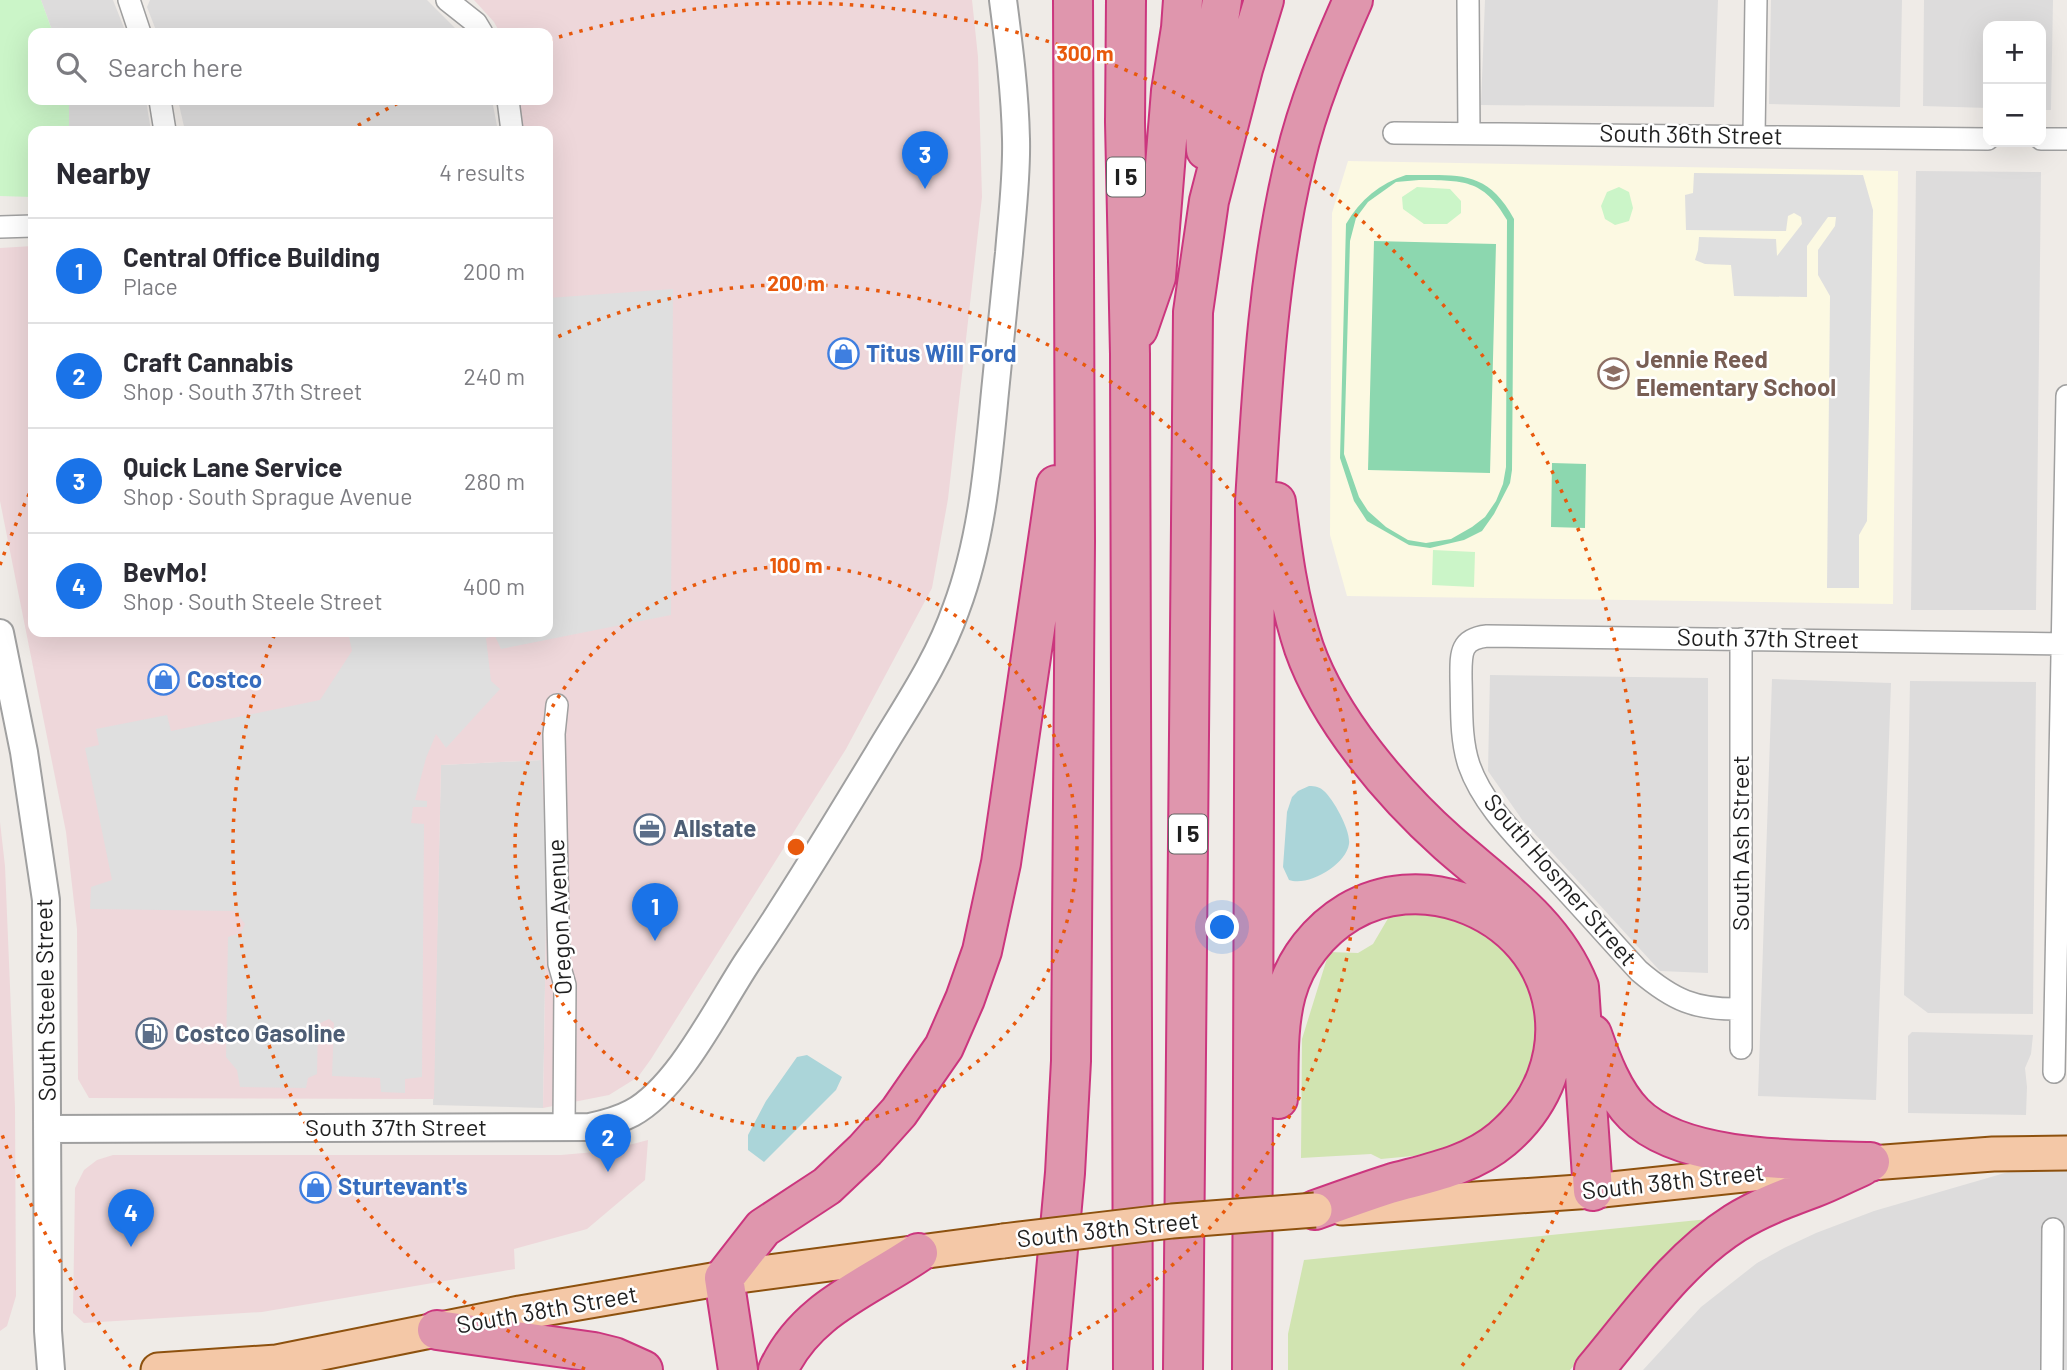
<!DOCTYPE html>
<meta charset="utf-8">
<style>
:root{--surface:#fff;--page:#f7f7f7;--text:#2b2b33;--muted:#7c7c81;--line:#e1e1e2;--accent:#1a73e8}
body{margin:0;font-family:Barlow,sans-serif;background:var(--page);color:var(--text)}
.controls{position:absolute;right:21px;top:21px;display:grid;overflow:hidden;border-radius:14px;box-shadow:0 7px 28px #0002}
.controls button{width:63px;height:63px;display:grid;place-items:center;padding:0;border:0;border-bottom:2px solid var(--line);background:var(--surface);color:var(--text);font:35px sans-serif}
.you{position:absolute;left:1223px;top:928px;width:24px;height:24px;margin:-18px;border:5px solid #fff;border-radius:50%;background:#1a73e8;box-shadow:0 0 0 10px #1a73e833}
.badge{display:grid;place-items:center;width:46px;height:46px;border-radius:50%;background:var(--accent);color:#fff;font-size:23px;font-weight:700}
.pin{position:absolute;translate:-50% -58px;filter:drop-shadow(0 2px 4px #0008)}
.pin::after{content:'';position:absolute;top:37px;width:24px;height:21px;background:inherit;clip-path:polygon(0 0,100% 0,50% 100%)}
.list{margin:0;padding:0;list-style:none}
h2{display:flex;justify-content:space-between;align-items:center;height:91px;margin:0;padding:0 28px;font-size:30px}
h2 small{font-size:23px;font-weight:400;color:var(--muted)}
.list li{display:grid;grid-template-columns:46px 1fr auto;gap:21px;align-items:center;box-sizing:border-box;height:105px;padding:0 28px;border-top:2px solid var(--line)}
.list b{display:block;font-size:26px;white-space:nowrap}
.list p{margin:0;font-size:23px;white-space:nowrap;color:var(--muted)}
.list em{font-size:23px;font-style:normal;color:var(--muted)}
.icon{flex:none;width:38px;height:38px;fill:none;stroke:currentColor;stroke-width:2;stroke-linecap:round;stroke-linejoin:round}
.map{position:relative;flex:none;width:2067px;height:1370px;overflow:hidden}
.search{position:absolute;background:var(--surface);box-shadow:0 7px 28px #0002;left:28px;top:28px;width:525px;height:77px;display:flex;align-items:center;gap:18px;box-sizing:border-box;padding:0 24px;border-radius:14px;color:var(--muted);font-size:26px}
.panel{position:absolute;background:var(--surface);box-shadow:0 7px 28px #0002;left:28px;top:126px;width:525px;height:511px;border-radius:14px}
.map>svg:first-child{display:block}
.residential{fill:#dddcdc}
.commercial{fill:#eed7da}
.education{fill:#fcf9e2}
.grass{fill:#d1e4b1}
.park{fill:#cbf5c8}
.pitch{fill:#8cd7af;fill-rule:evenodd}
.parking{fill:#dfdfdf}
.water{fill:#abd5d9}
.lines{fill:none;stroke-linecap:round;stroke-linejoin:round}
.minor-casing{stroke:#a0a0a0;stroke-width:24}
.tertiary-casing{stroke:#a0a0a0;stroke-width:30}
.primary-casing{stroke:#8d510e;stroke-width:37}
.motorway-casing{stroke:#cb367e;stroke-width:42}
.minor{stroke:#fff;stroke-width:21}
.tertiary{stroke:#fff;stroke-width:26}
.primary{stroke:#f4c8a7;stroke-width:33}
.motorway{stroke:#df96ad;stroke-width:38}
.primary-bridge-casing{stroke:#8d510e;stroke-width:37;stroke-linecap:butt}
.primary-bridge{stroke:#f4c8a7;stroke-width:33}
.ring{fill:none;stroke:#e8590c;stroke-width:3.5;stroke-dasharray:3.5 7}
.labels{text-anchor:middle;stroke-width:5;stroke-linejoin:round;paint-order:stroke}
.shield{fill:#fff;stroke:#626262;stroke-width:2}
.shield-label{font-size:23px;font-weight:bold;fill:#1f1f1f}
.street-label{font-size:24px;fill:#1f1f1f;stroke:#fff}
.shop-label{font-size:24px;font-weight:bold;fill:#366cbe;stroke:#fff;text-anchor:start}
.education-label{font-size:24px;font-weight:bold;fill:#785e54;stroke:#fff;text-anchor:start}
.service-label{font-size:24px;font-weight:bold;fill:#4e5e75;stroke:#fff;text-anchor:start}
.centre{fill:#e8590c;stroke:#fff;stroke-width:3.5}
.ring-label{font-size:21px;text-anchor:middle;font-weight:bold;fill:#e8590c;stroke:#fff;stroke-width:5;stroke-linejoin:round;paint-order:stroke}
</style>
<div class="map">
<svg width="2067" height="1370" viewBox="0 0 2067 1370">
<rect width="100%" height="100%" fill="#efebe7"/>
<path class="residential" d="M41,0H113L126,33H53Z
M150,0H427L460,33H157L147,7Z
M1485,0H1718L1714,107L1481,105Z
M1771,0H1902L1900,107L1769,104Z
M1924,0H2053L2051,110H2041V26H1988V108L1923,106Z
M69,100H146L151,131H69Z
M178,100H492L498,131H185Z
M1916,171L2041,172L2036,610H1911Z
M1490,675L1708,678V973L1660,971L1523,821L1488,771Z
M1772,679L1891,683L1876,1100L1758,1096Z
M1910,681L2036,682L2033,1014L1928,1013L1904,995Z
M542,760L547,863L543,1108L433,1105L441,765Z
M1912,1032L2033,1035L2031,1054L2025,1068L2027,1087L2026,1115L1908,1113V1036Z
M2067,1155V1370H1643L1701,1307L1757,1263L1784,1248L1816,1233L1874,1211Z"/>
<path class="commercial" d="M474,0H972L978,57L982,197L948,499L932,588L846,749L651,1059L638,1077L609,1095L543,1108L547,863L541,760L441,765L434,1099L89,1098L78,1079L77,929L66,832L0,501V248L33,246V632H548V131H522L519,100H548V33H500L494,22Z
M0,822L5,866L15,1107L16,1296L7,1326L0,1331Z
M648,1140L645,1180L587,1229L514,1249L515,1269L262,1312L84,1323L73,1313L75,1188L84,1170L97,1160L113,1155H561L606,1151Z"/>
<path class="education" d="M1348,161L1898,171L1893,604L1347,596L1330,535L1332,213Z"/>
<path class="grass" d="M1424,911L1467,923L1510,950L1526,975L1537,1008V1052L1524,1087L1502,1120L1470,1141L1434,1154L1381,1159L1371,1154L1301,1158L1302,1039L1329,952L1358,953L1373,944L1390,915Z
M1728,1217L1669,1260L1570,1370H1288V1334L1304,1260Z"/>
<path class="park" d="M0,0H41L53,33H33V100H69V131H33V197L0,196Z
M1417,187L1450,189L1461,201V213L1447,224H1424L1403,209L1402,197Z
M1619,187L1629,192L1633,208L1629,221L1615,225L1605,219L1601,206L1607,192Z
M1433,550L1475,552L1474,587L1432,585Z"/>
<path class="pitch" d="M1406,175C1457,176 1486,168 1514,219L1512,470L1510,483L1494,514L1482,531L1464,540L1430,548L1409,545L1367,521L1354,501L1340,458L1346,224C1360,200 1380,183 1406,175ZM1419,180C1462,181 1483,178 1507,220L1506,467L1503,484L1496,501L1485,517L1472,527L1451,539L1426,543L1408,540L1386,527L1368,511L1359,497L1344,454L1350,241L1356,218L1368,202L1396,182Z
M1374,241L1496,244L1490,473L1368,470Z
M1552,463L1586,464L1585,528L1551,527Z"/>
<path class="parking" d="M1694,173L1863,175L1873,210L1867,521L1859,535V588H1827L1830,296L1818,275V250L1835,226L1836,217H1828L1807,246V297L1734,296L1731,265L1705,264L1695,260L1698,250L1699,237L1776,239L1777,256L1802,224L1801,217L1794,213L1788,216L1786,231L1686,230L1685,195L1693,193Z
M673,289L671,615L501,649L495,636L486,638L491,681L500,689L446,748L436,734L426,758L415,800L427,801V807H413L411,823L424,824L422,1077L405,1079V1093L381,1092L380,1078L332,1076L334,1023L329,1019L318,1024L317,1074L308,1078L306,1088L240,1087L237,1070L226,1057L228,937L241,933L245,924L235,911L90,909L91,887L112,880L85,748L99,745L96,729L167,715L171,731L320,700L352,651L348,632H548V298Z"/>
<path class="water" d="M1309,786C1315,786 1320,787 1324,791C1334,800 1351,831 1349,844C1346,865 1308,887 1289,880L1283,867L1287,812L1292,797L1298,791Z
M807,1055L842,1077L836,1090L764,1162L748,1150V1135L766,1101L797,1057Z"/>
<g class="lines">
<defs>
<path id="minor" d="M129,0L140,33
M447,0L476,23L482,33
M1468,0L1469,133
M160,100L165,131
M508,100L512,131
M1394,133L1988,139
M1754,136L1756,0
M2041,139H2067
M0,227L33,226
M557,705L554,734L559,964L565,985L564,1128
M1741,1009C1695,1010 1673,1000 1639,971C1608,937 1577,902 1545,868C1517,837 1483,805 1469,765C1460,738 1462,707 1461,679C1461,655 1459,639 1487,636L2067,644
M1741,1048V639
M2054,1072L2067,396
M2052,1370L2053,1229"/>
<path id="tertiary" d="M0,633L24,752L46,900L48,1331L51,1370
M47,1129L590,1127C604,1124 619,1120 632,1113C680,1087 719,1004 750,958C795,892 836,823 878,754C906,707 938,661 956,609C982,540 988,465 995,392C1000,345 1004,299 1009,253C1012,215 1017,177 1016,139C1015,92 1009,46 1003,0"/>
<path id="primary" d="M1844,1165L1993,1154L2067,1153
M1342,1208L1593,1191L1790,1170
M158,1370L277,1362L520,1313L724,1278L1003,1241"/>
<path id="motorway" d="M1126,0L1125,122L1130,354L1133,1370
M1206,150L1204,119L1222,0
M1138,329L1156,277L1171,91L1181,28L1183,0
M1276,502C1282,551 1288,600 1304,648C1329,719 1392,793 1448,843C1498,887 1554,923 1579,987L1593,1191
M1592,1034C1601,1060 1613,1093 1634,1114C1682,1163 1806,1160 1870,1162
M1278,1099C1279,1065 1277,1027 1286,994C1295,960 1319,930 1349,912C1383,892 1424,889 1461,902C1568,939 1587,1067 1502,1139C1470,1166 1429,1173 1390,1184C1365,1192 1340,1201 1315,1210
M437,1330L594,1352L614,1357L643,1370
M738,1370L724,1278L763,1228L827,1186L865,1150L899,1112L944,1047L965,999L982,951L1001,863L1056,485
M778,1370C806,1309 865,1289 918,1253
M1047,1370L1065,1173L1071,1061L1075,541L1073,0
M1183,1370L1193,312L1209,201L1243,69L1264,0
M1252,1370L1255,502C1262,387 1268,272 1295,160C1308,104 1330,52 1353,0
M1594,1370C1637,1319 1678,1259 1735,1223C1759,1208 1786,1198 1813,1188C1830,1182 1846,1173 1862,1166"/>
</defs>
<use href="#minor" class="minor-casing"/>
<use href="#tertiary" class="tertiary-casing"/>
<use href="#primary" class="primary-casing"/>
<use href="#motorway" class="motorway-casing"/>
<use href="#minor" class="minor"/>
<use href="#tertiary" class="tertiary"/>
<use href="#primary" class="primary"/>
<use href="#motorway" class="motorway"/>
<defs>
<path id="primary-bridge" d="M1003,1241L1172,1221L1315,1210"/>
</defs>
<use href="#primary-bridge" class="primary-bridge-casing"/>
<use href="#primary-bridge" class="primary-bridge"/>
</g>
<g class="ring">
<circle cx="796" cy="847" r="281"/>
<path d="M585 1369A563 563 0 0 1 274 636M549 341A563 563 0 1 1 1007 1369"/>
<path d="M131 1367A844 844 0 0 1 0 1129M0 565A844 844 0 0 1 31 490M349 131A844 844 0 0 1 400 102M549 40A844 844 0 0 1 1461 1367"/>
</g>
<defs>
<symbol id="shop-ring" viewBox="-11 -11 22 22"><circle r="9.5" fill="#fff" stroke="#3f7fe0" stroke-width="1.5"/><path d="M-5-2.5h2.3a2.7 3.5 0 0 1 5.4 0H5L5.5 6h-11ZM-1.5-2.5h3a1.5 2.3 0 0 0-3 0Z" fill="#3f7fe0"/></symbol>
<symbol id="school-ring" viewBox="-11 -11 22 22"><circle r="9.5" fill="#fff" stroke="#8d6e63" stroke-width="1.5"/><path d="M0-5L7-2L0 1L-7-2ZM-4 1L0 2.5L4 1V4Q0 6-4 4Z" fill="#8d6e63"/></symbol>
<symbol id="office-ring" viewBox="-11 -11 22 22"><circle r="9.5" fill="#fff" stroke="#5c6f8a" stroke-width="1.5"/><path d="M-6-3h4V-5.5h4V-3h4V5H-6ZM-1-4.5V-3h2v-1.5ZM-6 0V1H6V0Z" fill="#5c6f8a"/></symbol>
<symbol id="fuel-ring" viewBox="-11 -11 22 22"><circle r="9.5" fill="#fff" stroke="#5c6f8a" stroke-width="1.5"/><path d="M-5.5-6h7V0h2V4h1.3V-2.5L3-4.5l.8-.8L6-3V5H2.5V1h-1V6h-7ZM-4.2-4.7v3.2H.2V-4.7Z" fill="#5c6f8a"/></symbol>
</defs>
<g fill-rule="evenodd">
<use href="#shop-ring" x="826" y="336" width="35" height="35"/>
<use href="#school-ring" x="1596" y="356" width="35" height="35"/>
<use href="#shop-ring" x="146" y="662" width="35" height="35"/>
<use href="#office-ring" x="632" y="812" width="35" height="35"/>
<use href="#fuel-ring" x="134" y="1016" width="35" height="35"/>
<use href="#shop-ring" x="298" y="1170" width="35" height="35"/>
</g>
<g class="labels">
<g class="shield">
<rect x="1107" y="157.5" width="38" height="39" rx="5"/>
<rect x="1169" y="814.5" width="38" height="39" rx="5"/>
</g>
<g class="shield-label">
<text x="1126" y="185">I 5</text>
<text x="1188" y="842">I 5</text>
</g>
<g class="street-label">
<text transform="translate(1691 135) rotate(1)" y="8">South 36th Street</text>
<text transform="translate(1768 639) rotate(1)" y="8">South 37th Street</text>
<text transform="translate(1741 843) rotate(-90)" y="8">South Ash Street</text>
<text transform="translate(1560 880) rotate(49)" y="8">South Hosmer Street</text>
<text transform="translate(560 917) rotate(-93)" y="8">Oregon Avenue</text>
<text transform="translate(46 1000) rotate(-91)" y="8">South Steele Street</text>
<text x="396" y="1136">South 37th Street</text>
<text transform="translate(1673 1182) rotate(-6)" y="8">South 38th Street</text>
<text transform="translate(1108 1230) rotate(-6)" y="8">South 38th Street</text>
<text transform="translate(547 1310) rotate(-10)" y="8">South 38th Street</text>
</g>
<g class="shop-label">
<text x="866" y="362">Titus Will Ford</text>
<text x="187" y="688">Costco</text>
<text x="338" y="1195">Sturtevant's</text>
</g>
<g class="education-label">
<text x="1636" y="368">Jennie Reed<tspan x="1636" dy="28">Elementary School</tspan></text>
</g>
<g class="service-label">
<text x="673" y="837">Allstate</text>
<text x="175" y="1042">Costco Gasoline</text>
</g>
</g>
<circle cx="796" cy="847" r="10" class="centre"/>
<g class="ring-label">
<text x="1085" y="61">300 m</text>
<text x="796" y="291">200 m</text>
<text x="796" y="573">100 m</text>
</g>
</svg>
<div class="controls">
<button>+</button>
<button>−</button>
</div>
<div class="you"></div>
<div class="pin badge" style="left:655px;top:941px">1</div>
<div class="pin badge" style="left:608px;top:1172px">2</div>
<div class="pin badge" style="left:925px;top:189px">3</div>
<div class="pin badge" style="left:131px;top:1247px">4</div>
<div class="search"><svg class="icon" aria-label="search" viewBox="0 0 24 24"><circle cx="10" cy="10" r="6"/><path d="M15 15l6 6"/></svg>Search here</div>
<section class="panel">
<h2>Nearby<small>4 results</small></h2>
<ul class="list">
<li><span class="badge">1</span><div><b>Central Office Building</b><p>Place</p></div><em>200 m</em></li>
<li><span class="badge">2</span><div><b>Craft Cannabis</b><p>Shop · South 37th Street</p></div><em>240 m</em></li>
<li><span class="badge">3</span><div><b>Quick Lane Service</b><p>Shop · South Sprague Avenue</p></div><em>280 m</em></li>
<li><span class="badge">4</span><div><b>BevMo!</b><p>Shop · South Steele Street</p></div><em>400 m</em></li>
</ul>
</section>
</div>
